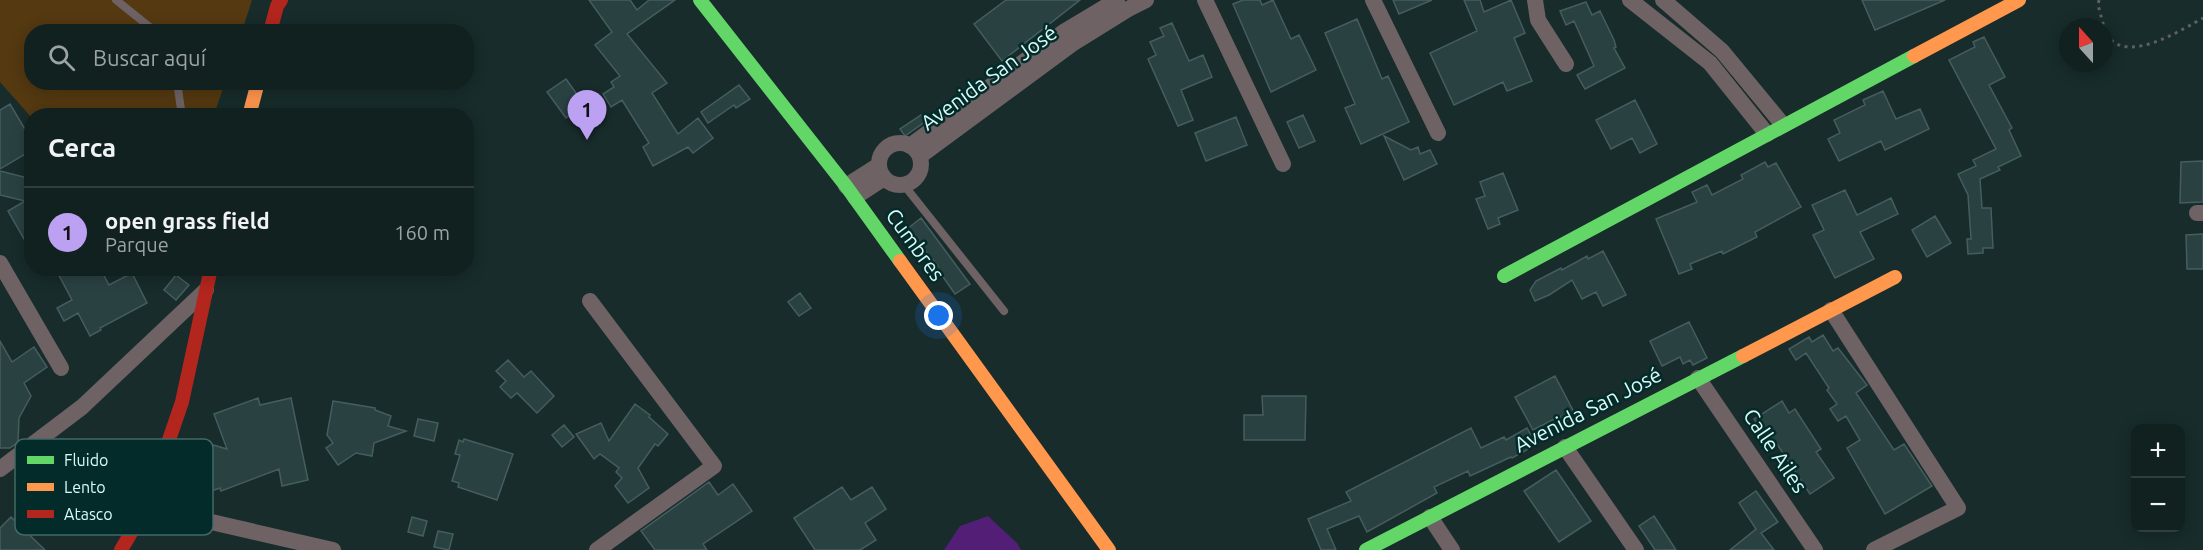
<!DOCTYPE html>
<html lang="es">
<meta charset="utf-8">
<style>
:root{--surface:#112120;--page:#1a2929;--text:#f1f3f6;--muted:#9ca3a5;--line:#303e3e;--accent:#bca0f2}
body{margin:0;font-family:Ubuntu,sans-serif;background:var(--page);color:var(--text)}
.controls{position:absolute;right:18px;bottom:18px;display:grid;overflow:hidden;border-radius:12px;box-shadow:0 3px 15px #0003}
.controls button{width:54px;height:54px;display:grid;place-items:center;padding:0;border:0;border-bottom:2px solid var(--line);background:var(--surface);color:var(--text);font:30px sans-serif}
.compass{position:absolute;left:2059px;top:18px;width:54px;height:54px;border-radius:50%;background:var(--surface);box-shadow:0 3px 15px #0003;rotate:339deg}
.you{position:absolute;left:939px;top:316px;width:21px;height:21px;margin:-15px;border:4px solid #fff;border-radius:50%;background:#1a73e8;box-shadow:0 0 0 9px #1a73e833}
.badge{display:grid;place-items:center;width:39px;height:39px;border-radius:50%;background:var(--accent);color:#111;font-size:20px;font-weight:700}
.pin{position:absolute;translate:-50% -50px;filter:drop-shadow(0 2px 3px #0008)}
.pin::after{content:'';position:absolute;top:32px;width:21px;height:18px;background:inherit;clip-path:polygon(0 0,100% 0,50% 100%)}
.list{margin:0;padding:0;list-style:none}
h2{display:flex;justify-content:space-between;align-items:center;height:78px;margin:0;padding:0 24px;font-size:26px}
h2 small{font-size:20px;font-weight:400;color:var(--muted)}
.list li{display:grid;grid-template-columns:39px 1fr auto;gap:18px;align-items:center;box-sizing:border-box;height:90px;padding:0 24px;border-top:2px solid var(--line)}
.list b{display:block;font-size:22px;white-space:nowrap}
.list p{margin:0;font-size:20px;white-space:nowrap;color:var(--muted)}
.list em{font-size:20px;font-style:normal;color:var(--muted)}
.icon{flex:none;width:33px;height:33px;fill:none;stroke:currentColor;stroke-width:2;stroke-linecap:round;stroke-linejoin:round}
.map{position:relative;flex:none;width:2203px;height:550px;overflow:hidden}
.search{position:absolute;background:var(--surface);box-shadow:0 3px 15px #0003;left:24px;top:24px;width:450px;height:66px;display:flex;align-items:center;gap:15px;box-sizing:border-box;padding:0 21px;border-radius:24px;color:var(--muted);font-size:22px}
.panel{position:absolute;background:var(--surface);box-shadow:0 3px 15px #0003;left:24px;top:108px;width:450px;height:168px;border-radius:24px}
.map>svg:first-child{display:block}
.green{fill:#543911}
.water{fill:#531e75}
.building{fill:#2a4142;stroke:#465d5f;stroke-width:1.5}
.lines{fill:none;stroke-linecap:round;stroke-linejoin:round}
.path{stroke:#5e6062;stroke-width:3;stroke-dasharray:3 4.5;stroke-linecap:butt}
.lane{stroke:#6e6264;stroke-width:8}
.street{stroke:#6e6264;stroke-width:16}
.fast{stroke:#63d668;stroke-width:14}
.slow{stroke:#ff974d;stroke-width:14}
.jam{stroke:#b3261e;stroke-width:14}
.labels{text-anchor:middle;stroke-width:5;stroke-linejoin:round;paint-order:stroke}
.street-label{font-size:21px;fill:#d8fbf8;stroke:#032b29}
.key{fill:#032b29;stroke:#436967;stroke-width:1.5}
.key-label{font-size:16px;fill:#d8fbf8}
</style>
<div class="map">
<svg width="2203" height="550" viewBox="0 0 2203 550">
<rect width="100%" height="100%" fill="#172c2b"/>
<path class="green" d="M0,0H252L242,31L32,32V82L225,83L214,115L32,116L31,117L0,82Z"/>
<path class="water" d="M988,516L1017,543L1021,550H944L960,526Z"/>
<path class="building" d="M589,0H630L637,10L649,0H675L627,34L667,83L652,93L678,134L698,118L713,138L693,153L688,147L653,166L643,147L649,143L622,100L611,107L603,94L614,87L611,82L620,76L595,45L612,32Z
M1006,0H1080L1002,61L974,24Z
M1243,0H1260L1262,5L1273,0L1291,39L1299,35L1316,70L1271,92L1233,4Z
M1393,0H1432L1399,14Z
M1464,0H1480L1484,12L1511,0L1525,33L1514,38L1532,81L1507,91L1503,82L1454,105L1430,53L1477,31Z
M1862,0H1945L1875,30Z
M1586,2L1592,15L1600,11L1614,40L1616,47L1614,48L1625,68L1585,89L1577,75L1594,66L1574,21L1566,25L1560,11Z
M1357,19L1382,79L1388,76L1409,122L1361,144L1345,108L1355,104L1325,33Z
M1172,23L1189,61L1203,55L1212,77L1181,90L1193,120L1178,126L1148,59L1156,55L1150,42L1164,36L1160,28Z
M1984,37L2005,77L1989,85L2012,128L2009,130L2021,156L1998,167L2000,170L1980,179L1982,208H1991L1993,248H1983V253L1968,254L1967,239H1971L1968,195L1958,174L1976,166L1973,160L1996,149L1949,60L1975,47L1973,42Z
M566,79L584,104L566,118L547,92Z
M739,85L750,99L736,108L734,105L708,123L701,112Z
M1883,91L1896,119L1920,109L1929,129L1885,150L1881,141L1839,161L1828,139L1840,133L1834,120L1865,105L1863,100Z
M1635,100L1657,144L1640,153L1632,138L1611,149L1596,120Z
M10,104L32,141V150L0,169V110Z
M921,115L926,121L905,136L900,129Z
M1303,115L1315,141L1299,148L1287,122Z
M1236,117L1247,145L1206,161L1195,133Z
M1384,136L1411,150L1418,147L1420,154L1430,150L1437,164L1404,180Z
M2203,161V202L2180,203L2181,162Z
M1765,162L1768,167L1776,163L1801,207L1755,232L1757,237L1723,254L1722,251L1690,264L1692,269L1679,274L1656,219L1697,202L1692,192L1707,185L1712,195L1743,179L1741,175Z
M0,171L32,179V253L8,211L25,201L0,195Z
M1503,173L1518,210L1498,218L1500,224L1488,229L1476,199L1485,196L1480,182Z
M1845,190L1857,215L1891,198L1898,214L1860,232L1874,259L1835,278L1813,235L1824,230L1812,205Z
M1935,216L1951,243L1927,257L1912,230Z
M921,218L970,284L955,294L936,267L938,266L907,229Z
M2203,234V269H2187L2186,235Z
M1603,251L1626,295L1603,306L1596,292L1582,299L1572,280L1549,295L1535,301L1530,290L1536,281L1561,268L1562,270L1587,256L1588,259Z
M55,268H100L109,285L132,273L147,303L100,328L101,330L90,336L78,313L64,321L57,308L72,300Z
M176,275L189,285L176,300L164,290Z
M800,293L811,308L799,316L788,302Z
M1689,322L1707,358L1693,365L1690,360L1683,364L1680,357L1662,366L1650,341Z
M1823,335L1833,351L1838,348L1867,385L1856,393L1894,450L1904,444L1932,486L1885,514L1847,448L1860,440L1846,416L1838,421L1830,409L1837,404L1827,390L1829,388L1806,353L1796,360L1789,349L1809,337L1812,342Z
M0,341L12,362L34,347L47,367L24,383L31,396L19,418L18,442L10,448H0Z
M508,360L524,377L531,371L554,396L537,413L517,393L511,398L500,387L506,381L496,371Z
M1555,376L1576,416L1563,423L1560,416L1533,430L1515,397Z
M1262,396H1306L1305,440H1244V415H1263Z
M258,398L260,405L291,398L308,480L282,486L279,469L221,491L220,488L211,491L202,468L195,471L203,442L227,449L214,414Z
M333,401L375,408V410L391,416L388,426L406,431L374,443L372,456L356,453L338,465L326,448L333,443L327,435Z
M1782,401L1789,413L1795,409L1821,449L1816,452L1834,478L1810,494L1777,444L1771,447L1754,419Z
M635,404L650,415L649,417L668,434L658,446L655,444L638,468L649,488L628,503L615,486L622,478L616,472L619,468L600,454L594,459L576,434L601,423L609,441Z
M418,419L438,423L434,441L414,436Z
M564,425L574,437L562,447L552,435Z
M1471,428L1481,448L1504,437L1506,440L1527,428L1536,445L1512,458L1511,457L1470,476L1468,471L1434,487L1437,493L1367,532L1359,516L1327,529L1336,550H1321L1308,519L1351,501L1346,492Z
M464,439L513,454L497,500L458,487L459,483L452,481L460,455L455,454L459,440L463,442Z
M1556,470L1591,521L1559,542L1524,491Z
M709,482L718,495L733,484L752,511L703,544L707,550H655L641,531Z
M842,487L851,500L872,487L886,509L865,523L876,540L860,550H815L794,518Z
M1756,491L1778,522L1761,533L1774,550H1730L1756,529L1739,503Z
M1654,516L1676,550H1655L1639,526Z
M11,517L45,550H0V528Z
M412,517L427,521L423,536L408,532Z
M438,531L453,534L449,550L434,547Z"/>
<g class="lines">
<path class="path" d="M2099,0L2098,5L2104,27
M2104,27C2106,31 2108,36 2111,40C2133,61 2183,29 2203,18"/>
<path class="lane" d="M116,0L156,32
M177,82L182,116
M904,185L1004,311"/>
<path class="street" d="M1205,0L1283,164
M1373,0L1438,133
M1535,0L1538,20L1566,64
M1630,0L1710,63L1767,134
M1663,0L1722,51L1783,125
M879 164a21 21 0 1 1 42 0a21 21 0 1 1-42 0Z
M910,146L1065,31L1117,0
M920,156L1072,44L1130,8L1146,0
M846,186L879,165
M855,197L884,178
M2197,213H2203
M0,263L61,368
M590,301L714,466L597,550
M1831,310L1958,508L1874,550
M1698,378L1815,550
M1565,447L1636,550
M0,469L82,407L206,290
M146,507L333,550
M1430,517L1452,550"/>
<path class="fast" d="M700,0L846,186L900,261
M1504,276L1914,56
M1366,550L1743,356"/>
<path class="slow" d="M1914,56L2019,0
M249,116L258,82
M900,261L1109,550
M1743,356L1895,277"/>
<path class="jam" d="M270,32L277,6L281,0
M121,550L146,507L182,402L211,268"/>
</g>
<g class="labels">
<g class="street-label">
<text transform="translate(989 78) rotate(-36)" y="7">Avenida San José</text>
<text transform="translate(915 245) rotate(54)" y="7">Cumbres</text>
<text transform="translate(1588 410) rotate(-27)" y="7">Avenida San José</text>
<text transform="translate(1775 451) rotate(56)" y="7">Calle Ailes</text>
</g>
</g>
<rect x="15" y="439" width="198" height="96" rx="9" class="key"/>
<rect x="27" y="456" width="27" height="8" fill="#63d668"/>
<rect x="27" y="483" width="27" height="8" fill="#ff974d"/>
<rect x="27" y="510" width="27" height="8" fill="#b3261e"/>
<g class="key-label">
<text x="64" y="466">Fluido</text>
<text x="64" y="493">Lento</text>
<text x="64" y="520">Atasco</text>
</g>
</svg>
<div class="controls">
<button>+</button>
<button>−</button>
</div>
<svg class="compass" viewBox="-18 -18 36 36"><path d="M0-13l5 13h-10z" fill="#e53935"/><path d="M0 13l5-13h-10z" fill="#9ca3a5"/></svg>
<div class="you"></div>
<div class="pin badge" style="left:587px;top:140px">1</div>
<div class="search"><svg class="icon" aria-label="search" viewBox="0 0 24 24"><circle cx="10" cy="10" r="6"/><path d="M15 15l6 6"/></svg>Buscar aquí</div>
<section class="panel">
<h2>Cerca<small></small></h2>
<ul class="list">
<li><span class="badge">1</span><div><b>open grass field</b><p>Parque</p></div><em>160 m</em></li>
</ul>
</section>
</div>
